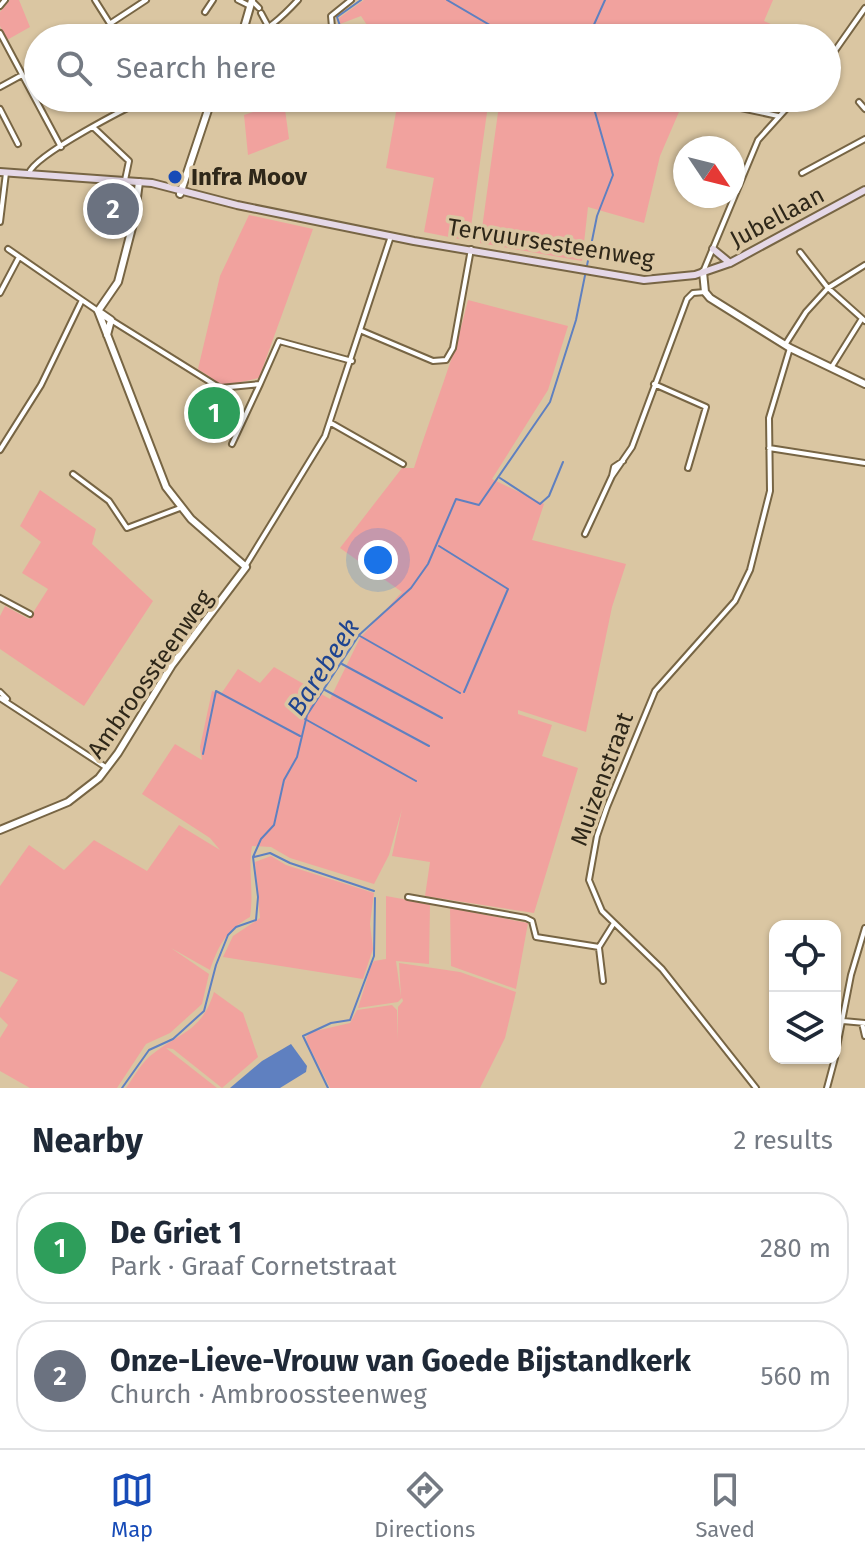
<!DOCTYPE html>
<meta charset="utf-8">
<style>
:root{--surface:#fff;--page:#f2f2f3;--text:#1f2937;--muted:#747a83;--line:#e0e1e3;--accent:#174bb7}
body{margin:0;font-family:"Fira Sans",sans-serif;background:var(--page);color:var(--text)}
.controls{position:absolute;right:24px;bottom:24px;display:grid;overflow:hidden;border-radius:16px;box-shadow:0 2px 6px #0004}
.controls button{width:72px;height:72px;display:grid;place-items:center;padding:0;border:0;border-bottom:2px solid var(--line);background:var(--surface);color:var(--text);font:40px sans-serif}
.compass{position:absolute;left:673px;top:136px;width:72px;height:72px;border-radius:50%;background:var(--surface);box-shadow:0 2px 6px #0004;rotate:125deg}
.you{position:absolute;left:378px;top:560px;width:28px;height:28px;margin:-20px;border:6px solid #fff;border-radius:50%;background:#1a73e8;box-shadow:0 0 0 12px #1a73e833}
.badge{display:grid;place-items:center;width:52px;height:52px;border-radius:50%;background:var(--accent);color:#fff;font-size:26px;font-weight:700}
.pin{position:absolute;translate:-50% -50%;border:4px solid #fff;box-shadow:0 2px 8px #0006}
.list{margin:0;padding:0;list-style:none}
h2{display:flex;justify-content:space-between;align-items:center;height:104px;margin:0;padding:0 32px;font-size:34px}
h2 small{font-size:26px;font-weight:400;color:var(--muted)}
.list li{display:grid;grid-template-columns:52px 1fr auto;gap:24px;align-items:center;box-sizing:border-box;height:112px;margin:0 16px 16px;padding:0 16px;border:2px solid var(--line);border-radius:32px}
.list b{display:block;font-size:30px;white-space:nowrap}
.list p{margin:0;font-size:26px;white-space:nowrap;color:var(--muted)}
.list em{font-size:26px;font-style:normal;color:var(--muted)}
.icon{flex:none;width:44px;height:44px;fill:none;stroke:currentColor;stroke-width:2;stroke-linecap:round;stroke-linejoin:round}
.map{position:relative;flex:none;width:865px;height:1088px;overflow:hidden}
.search{position:absolute;background:var(--surface);box-shadow:0 2px 6px #0004;left:24px;right:24px;top:24px;height:88px;display:flex;align-items:center;gap:20px;box-sizing:border-box;padding:0 28px;border-radius:44px;color:var(--muted);font-size:30px}
.sheet{height:360px;background:var(--surface)}
nav{display:flex;justify-content:space-around;align-items:center;box-sizing:border-box;height:112px;border-top:2px solid var(--line);background:var(--surface);font-size:22px;color:var(--muted)}
nav a{display:grid;justify-items:center;gap:4px}
nav .on{color:var(--accent)}
.map>svg:first-child{display:block}
.green{fill:#f1a29e}
.water{fill:#5f80c0}
.lines{fill:none;stroke-linecap:round;stroke-linejoin:round}
.stream{stroke:#5f80c0;stroke-width:2}
.minor-casing{stroke:#776544;stroke-width:8}
.tertiary-casing{stroke:#776544;stroke-width:10}
.secondary-casing{stroke:#776544;stroke-width:10}
.minor{stroke:#fff;stroke-width:4}
.tertiary{stroke:#fff;stroke-width:6}
.secondary{stroke:#e5d8e7;stroke-width:6}
.poi-dot{fill:#174bb7;stroke:#dac6a2;stroke-width:3}
.labels{text-anchor:middle;stroke-width:7;stroke-linejoin:round;paint-order:stroke}
.poi-label{font-size:24px;font-weight:bold;fill:#2e2719;stroke:#dac6a2;text-anchor:start}
.street-label{font-size:24px;fill:#2e2719;stroke:#dac6a2}
.water-label{font-size:26px;font-style:italic;fill:#1e4491;stroke:#dac6a2}
</style>
<div class="map">
<svg width="865" height="1088" viewBox="0 0 865 1088">
<rect width="100%" height="100%" fill="#dac6a2"/>
<path class="green" d="M10,0H19L30,27L7,40L0,26V12Z
M364,0H773L764,21L784,30L779,38H390V32L367,25L361,16L340,24L339,18Z
M379,98H489L469,241L424,232L434,178L386,168L396,112L380,108Z
M500,98H685L660,156L644,223L588,207L582,261L480,243Z
M284,102L289,139L248,155L244,115Z
M249,215L313,229L259,378L223,386L198,369L220,276Z
M468,300L568,326L548,390L492,479L544,504L532,540L626,564L612,607L586,732L518,710V714L552,725L542,756L578,768L534,913L425,896L430,862L392,856L402,809L389,855L374,884L290,858L271,847L252,846C248,870 254,892 250,917C226,931 219,944 210,970L171,948L209,974L202,1004L170,1033L146,1044L117,1088H30L0,1071V1038L8,1025L0,1017V1008L18,980L0,971V886L29,845L64,870L94,840L147,871L179,825L220,850L210,838L142,794L175,744L202,760L200,747L212,691L221,694L238,669L260,683L274,667L330,699L360,638L402,592L340,548L402,468H414C432,411 455,357 468,300Z
M40,490L96,529L92,544L153,601L84,706L0,649V616L5,606L29,619L48,589L22,573L41,542L20,526Z
M271,856L286,865L374,893L370,924L373,949L363,979L223,957L233,936L260,918L255,862Z
M386,896L430,904L429,964L396,961L401,997L399,963L460,972L516,992L505,1038L480,1088H330L307,1042L306,1037L311,1032L350,1023L357,1010L392,1005L397,1010L398,1040V1007L403,1001L402,998L398,1002L358,1008L371,966L374,961L386,959Z
M450,908L528,923L516,989L451,966Z
M214,992L243,1013L258,1057L222,1088L173,1049L166,1048L217,1088H126C134,1077 142,1061 154,1053C181,1032 202,1031 214,992Z"/>
<path class="water" d="M291,1044L307,1066L306,1072L280,1088H230L262,1061Z"/>
<g class="lines">
<path class="stream" d="M447,0L512,38
M344,38L337,17L361,0
M588,38L605,0
M500,478L540,504L549,496L563,462
M439,546L508,589L464,692
M360,636L460,693
M342,664L442,718
M325,690L429,746
M305,719L416,781
M203,754L216,691L300,736
M254,857L270,853L290,863L374,891
M122,1088L149,1050L173,1039L204,1011L216,965L228,935L236,927L256,920L258,897L253,857L261,839L274,825L284,780L297,757L307,715L359,635L411,588L428,564L456,499L479,505L550,402L576,320L597,216L613,175L591,98
M328,1088L303,1036L331,1023L350,1020L374,956L375,898"/>
<defs>
<path id="minor" d="M95,0L119,38
M238,0L250,6
M251,0L259,8
M0,6L5,0
M205,12L213,0
M261,13L268,26
M111,23L146,0
M0,33L61,147
M242,37C261,39 286,13 298,0
M333,38L331,16L351,0
M827,62L865,8
M0,87L22,75
M859,102L865,109
M722,104L778,116
M0,109L18,144
M93,127L129,161L125,180
M29,173C36,154 128,107 149,98
M802,173L865,139
M0,222L6,173
M8,249L98,311
M800,252L828,288L865,265
M703,272L758,140L796,98
M0,293L19,257
M111,320L220,388L260,384L279,341L352,361
M362,331L433,361L446,360L453,348L471,249
M785,345L806,312L828,288L865,321
M831,368L861,320
M654,384L706,407L688,468
M331,423L403,464
M232,444L260,384
M769,448L865,463
M0,450L41,385L82,300
M623,461L614,467L612,476L632,447L687,299L693,293L705,292
M73,474L109,501L127,528L180,508
M585,534L612,476
M246,565L325,436L391,236
M0,598L30,614
M0,692L7,699
M0,698L107,768
M408,897L526,918L532,921L536,937L599,947L614,923
M599,948L603,981
M843,1021L865,1023
M862,1023L865,1036
M835,1057L851,975L865,928
M756,1088L662,969L602,911L589,880L597,836L607,807L655,691L735,601L750,570L770,491L769,418L790,348
M827,1088L835,1058"/>
<path id="tertiary" d="M241,38L252,0
M180,194L212,98
M703,272L705,292L710,298L790,348L865,384
M98,311L111,320L107,335
M0,830L68,802L99,778L118,753L172,665L246,567L191,519L166,487L98,311L118,282L134,220L139,182"/>
<path id="secondary" d="M0,172L152,183L237,205L414,241L644,280L695,275L730,263L865,190
M713,249L730,263"/>
</defs>
<use href="#minor" class="minor-casing"/>
<use href="#tertiary" class="tertiary-casing"/>
<use href="#secondary" class="secondary-casing"/>
<use href="#minor" class="minor"/>
<use href="#tertiary" class="tertiary"/>
<use href="#secondary" class="secondary"/>
</g>
<circle class="poi-dot" cx="175" cy="177" r="8"/>
<g class="labels">
<g class="poi-label">
<text x="191" y="185">Infra Moov</text>
</g>
<g class="street-label">
<text transform="translate(777 217) rotate(-28)" y="8">Jubellaan</text>
<text transform="translate(551 243) rotate(9)" y="8">Tervuursesteenweg</text>
<text transform="translate(150 674) rotate(-55)" y="8">Ambroossteenweg</text>
<text transform="translate(602 779) rotate(-70)" y="8">Muizenstraat</text>
</g>
<g class="water-label">
<text transform="translate(323 667) rotate(-57)" y="9">Barebeek</text>
</g>
</g>
</svg>
<div class="controls">
<button><svg class="icon" aria-label="locate" viewBox="0 0 24 24"><circle cx="12" cy="12" r="6"/><path d="M12 2v4M12 18v4M2 12h4M18 12h4"/></svg></button>
<button><svg class="icon" aria-label="layers" viewBox="0 0 24 24"><path d="M12 4l9 5-9 5-9-5zM3 14l9 5 9-5"/></svg></button>
</div>
<svg class="compass" viewBox="-18 -18 36 36"><path d="M0-13l5 13h-10z" fill="#e53935"/><path d="M0 13l5-13h-10z" fill="#747a83"/></svg>
<div class="you"></div>
<div class="pin badge" style="left:214px;top:413px;background:#2e9e5b">1</div>
<div class="pin badge" style="left:113px;top:209px;background:#6b7280">2</div>
<div class="search"><svg class="icon" aria-label="search" viewBox="0 0 24 24"><circle cx="10" cy="10" r="6"/><path d="M15 15l6 6"/></svg>Search here</div>
</div>
<section class="sheet">
<h2>Nearby<small>2 results</small></h2>
<ul class="list">
<li><span class="badge" style="background:#2e9e5b">1</span><div><b>De Griet 1</b><p>Park · Graaf Cornetstraat</p></div><em>280 m</em></li>
<li><span class="badge" style="background:#6b7280">2</span><div><b>Onze-Lieve-Vrouw van Goede Bijstandkerk</b><p>Church · Ambroossteenweg</p></div><em>560 m</em></li>
</ul>
</section>
<nav>
<a class="on"><svg class="icon" aria-label="map" viewBox="0 0 24 24"><path d="M3 6l6-2 6 2 6-2v14l-6 2-6-2-6 2zM9 4v14M15 6v14"/></svg>Map</a>
<a><svg class="icon" aria-label="directions" viewBox="0 0 24 24"><path d="M12 3l9 9-9 9-9-9zM9 14v-3h6M13 9l2 2-2 2"/></svg>Directions</a>
<a><svg class="icon" aria-label="saved" viewBox="0 0 24 24"><path d="M7 4h10v16l-5-4-5 4z"/></svg>Saved</a>
</nav>
